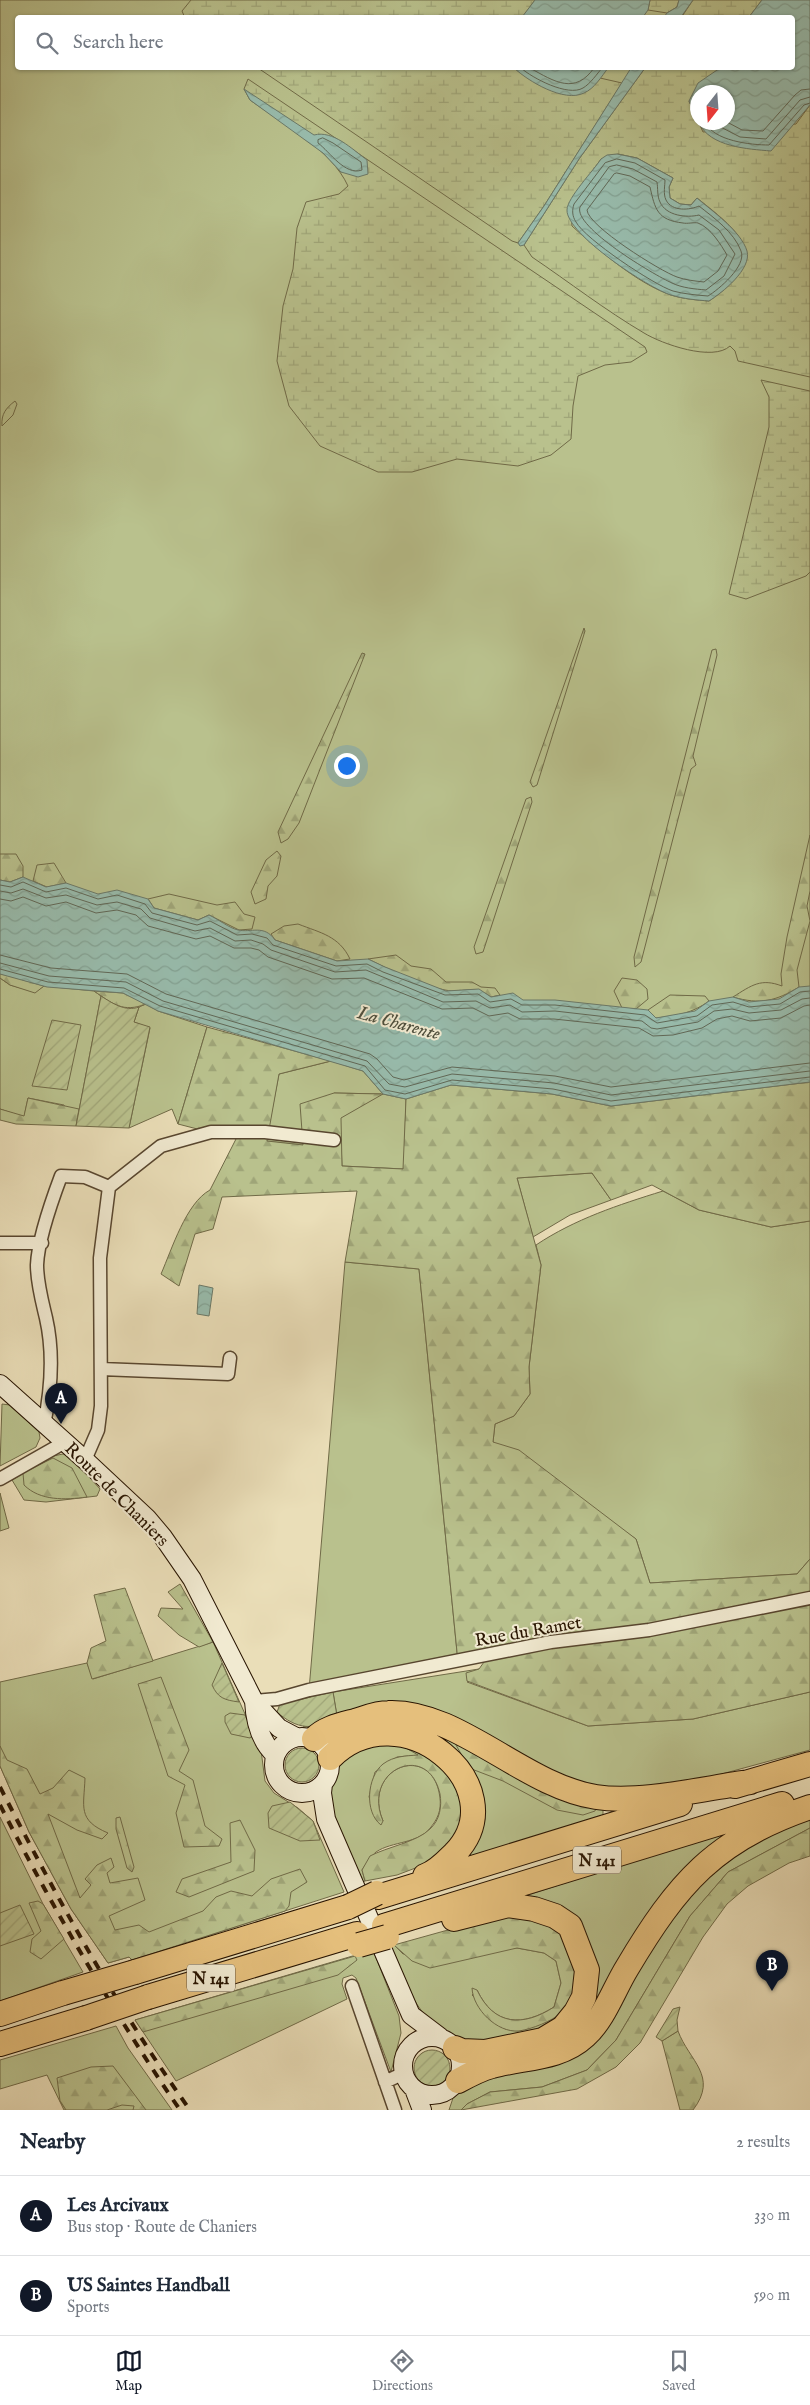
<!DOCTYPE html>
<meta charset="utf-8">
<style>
:root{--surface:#fff;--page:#f6f6f7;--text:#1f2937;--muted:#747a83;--line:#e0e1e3;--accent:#111827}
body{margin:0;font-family:"IM FELL English",serif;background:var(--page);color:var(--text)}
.compass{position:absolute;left:690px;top:85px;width:45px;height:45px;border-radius:50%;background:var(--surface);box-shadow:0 1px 4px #0004;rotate:197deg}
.you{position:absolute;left:346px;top:765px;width:18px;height:18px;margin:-12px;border:4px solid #fff;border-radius:50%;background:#1a73e8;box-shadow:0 0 0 8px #1a73e833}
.badge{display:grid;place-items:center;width:32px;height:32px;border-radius:50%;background:var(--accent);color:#fff;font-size:16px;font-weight:700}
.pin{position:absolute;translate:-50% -41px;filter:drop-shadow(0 1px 2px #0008)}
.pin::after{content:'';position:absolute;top:26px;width:18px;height:15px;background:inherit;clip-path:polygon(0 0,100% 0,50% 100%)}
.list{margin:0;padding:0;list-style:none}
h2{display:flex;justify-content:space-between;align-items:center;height:65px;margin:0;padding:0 20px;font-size:21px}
h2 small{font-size:16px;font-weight:400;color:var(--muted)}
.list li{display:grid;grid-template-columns:32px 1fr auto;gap:15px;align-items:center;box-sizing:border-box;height:80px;padding:0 20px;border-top:1px solid var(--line)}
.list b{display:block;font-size:19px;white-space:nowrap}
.list p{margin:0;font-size:16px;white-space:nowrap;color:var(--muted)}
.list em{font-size:16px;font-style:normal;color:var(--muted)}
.icon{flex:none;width:28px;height:28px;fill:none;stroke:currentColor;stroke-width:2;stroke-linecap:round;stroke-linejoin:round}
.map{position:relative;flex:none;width:810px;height:2110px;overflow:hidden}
.search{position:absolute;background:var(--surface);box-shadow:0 1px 4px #0004;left:15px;right:15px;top:15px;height:55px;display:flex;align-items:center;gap:12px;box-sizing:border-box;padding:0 18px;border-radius:5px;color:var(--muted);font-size:19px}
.sheet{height:225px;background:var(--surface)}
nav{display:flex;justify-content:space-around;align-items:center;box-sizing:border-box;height:70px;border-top:1px solid var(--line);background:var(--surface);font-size:14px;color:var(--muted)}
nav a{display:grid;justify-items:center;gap:2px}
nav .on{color:var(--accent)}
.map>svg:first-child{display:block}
.grass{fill:#b9c18d;stroke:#706a47;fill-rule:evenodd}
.forest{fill:url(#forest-firs);stroke:#706a47}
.wetland{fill:url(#wetland-marsh);stroke:#706a47;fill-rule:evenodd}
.garden{fill:url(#garden-furrows);stroke:#706a47}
.water{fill:url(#water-waves);stroke:#6b7968}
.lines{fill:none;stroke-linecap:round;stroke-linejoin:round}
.shore{stroke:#606857;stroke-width:1}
.street-casing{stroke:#58462f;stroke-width:15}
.secondary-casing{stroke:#281401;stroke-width:20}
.highway-casing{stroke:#281401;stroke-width:26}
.street{stroke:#f1ead1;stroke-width:12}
.secondary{stroke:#f1ead1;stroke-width:18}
.highway{stroke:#e5bf7c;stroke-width:24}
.rail{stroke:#281401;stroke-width:4;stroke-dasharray:9 9;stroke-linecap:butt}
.highway-bridge-casing{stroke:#281401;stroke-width:26;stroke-linecap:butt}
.highway-bridge{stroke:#e5bf7c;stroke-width:24}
.labels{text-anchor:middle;stroke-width:4;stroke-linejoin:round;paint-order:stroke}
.shield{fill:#f1ead1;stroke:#64543f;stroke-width:1}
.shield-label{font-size:16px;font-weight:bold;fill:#281401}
.street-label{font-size:18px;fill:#281401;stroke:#f1ead1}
.water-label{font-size:19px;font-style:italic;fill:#4f4f3d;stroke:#f1ead1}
</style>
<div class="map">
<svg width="810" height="2110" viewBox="0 0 810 2110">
<defs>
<pattern id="forest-firs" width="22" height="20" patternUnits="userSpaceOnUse" patternTransform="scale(1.25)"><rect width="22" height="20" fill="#b9c18d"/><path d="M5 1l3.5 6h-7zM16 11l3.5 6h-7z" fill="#9fa578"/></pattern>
<pattern id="wetland-marsh" width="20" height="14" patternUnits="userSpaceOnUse" patternTransform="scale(1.25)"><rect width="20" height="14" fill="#b9c18d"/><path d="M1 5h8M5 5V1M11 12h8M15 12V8" fill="none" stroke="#9fa578"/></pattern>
<pattern id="garden-furrows" width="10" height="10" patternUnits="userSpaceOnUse" patternTransform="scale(1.25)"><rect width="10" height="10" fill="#b9c18d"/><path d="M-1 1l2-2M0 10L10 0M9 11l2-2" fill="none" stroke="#9fa578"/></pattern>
<pattern id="water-waves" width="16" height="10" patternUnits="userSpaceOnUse" patternTransform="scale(1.25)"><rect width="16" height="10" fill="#98bcad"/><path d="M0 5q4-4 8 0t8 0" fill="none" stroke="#83a193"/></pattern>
</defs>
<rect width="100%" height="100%" fill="#eadeb8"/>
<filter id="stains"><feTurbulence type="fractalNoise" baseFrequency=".004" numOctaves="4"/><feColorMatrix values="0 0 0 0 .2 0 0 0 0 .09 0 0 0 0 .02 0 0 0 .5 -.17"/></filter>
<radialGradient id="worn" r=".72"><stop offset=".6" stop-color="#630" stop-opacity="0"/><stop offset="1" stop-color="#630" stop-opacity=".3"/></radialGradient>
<path class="grass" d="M0,0H810V1011L616,1027L0,888ZM18,18H792V68H18ZM698,92H728V122H698Z
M0,978L10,985L35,992L44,986L94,991L101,996L76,1126L64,1105L28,1098L24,1117L0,1109Z
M146,1004L158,1011L207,1027L178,1124L172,1109L129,1128L150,1028L134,1022L139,1007Z
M331,1061L363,1071L383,1094L406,1099L404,1169L342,1166L340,1118L381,1094L334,1093L303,1145L266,1141L279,1074Z
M592,1173L611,1200L570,1215L533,1237L517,1178Z
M663,1191L699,1210L771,1227L810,1221V1559L797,1574L650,1583L636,1539L493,1442L495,1424L514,1416L530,1394L529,1367L541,1265L536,1245C575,1219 618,1205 663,1191Z
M345,1262L419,1269L458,1662L309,1690Z
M2,1404L10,1405L39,1432L40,1438L36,1447L0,1466Z
M63,1454L71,1457L100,1489L97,1496L46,1502L24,1500L12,1480L53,1456Z
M0,1493L9,1528L0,1531Z
M213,1642L261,1750L265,1781L274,1793L298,1808L313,1821L344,1892L132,1960L129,1957L108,1963L71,1909L29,1832L0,1766V1682L87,1663L93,1679Z
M479,1669L467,1682L588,1726L693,1719L810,1692V1750L696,1781L650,1790L594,1787L564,1777L463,1722L303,1727L327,1723L337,1716L333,1692Z
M435,1728L603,1803V1816L455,1863L448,1746L334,1745L327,1736Z
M407,1743L419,1755L397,1757L375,1772L369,1797L383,1821C361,1769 428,1742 439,1792C442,1806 440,1816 431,1827C419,1844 392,1841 376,1852C371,1856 366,1864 362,1870L365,1881L361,1883L331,1810L330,1790L342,1753L351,1748Z
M810,1813V1828L728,1872L690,1916L616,2040L587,2070L542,2087L490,2092L467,2104L461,2110H449L454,2095L470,2080L548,2064L715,1865Z
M0,1817L43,1904L83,1972L0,2001Z
M738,1827L587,2019L592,1995L525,1896Z
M386,1945H394L403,1954L517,1948L544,1953L556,1961L561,1983L554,2007C522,2027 494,2026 477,1990L472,1995L505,2029L518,2031L560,2014C556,2018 552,2026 547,2028C537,2034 521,2035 510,2038C433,2058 414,2002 386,1945Z
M373,1950L399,2016L401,2033L391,2072L356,1978L352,1975L343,1978L342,1984L347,1999L176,2081L135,2020Z
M116,2026L128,2048L172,2110H64L47,2075L0,2089V2060Z"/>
<path class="forest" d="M15,401L17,404L13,415L2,426C1,414 6,408 15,401Z
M584,628L585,631L537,785L533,787L530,782Z
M716,649L717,655L693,756L696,765L691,769L641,962L635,967L634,957L712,650Z
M362,653L365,654L299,823L288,839L281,843L278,832Z
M531,797L532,802L483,952L476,954L474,947L526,799Z
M810,835V891L807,906L810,921L797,970L799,987C776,1001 760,1005 733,997C752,985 761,978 782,986L781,974L787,937Z
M277,851L281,856L277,876L268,886L266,899L255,904L251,892L266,860Z
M0,854H16L23,866V877L10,882L0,880Z
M54,863L66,883L47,887L33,881L37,865Z
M169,894L217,905L235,902L244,914L255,917L252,929L239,930L209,915L198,920L154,908L148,899Z
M298,924C321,933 339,936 350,959L337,961L275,940L271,934L284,926Z
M396,955L411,966L431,969L446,982H472L481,987L495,988L500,995L491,997C471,983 465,994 445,990C426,987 386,968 368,959Z
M0,974L6,975L44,986L35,993L10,985L0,978Z
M622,978L637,980L647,989L648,999L636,1009L622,1008L614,991Z
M94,991L123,993L146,1004C123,1013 113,1004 94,991Z
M670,995L705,996L709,1001C693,1013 676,1016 656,1018L648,1010Z
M207,1027L331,1061L279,1074L267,1141L303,1145L300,1104L334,1093L383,1094L341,1118L342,1166L403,1169L406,1099L451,1085L552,1094L611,1106L810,1082V1221L771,1227L699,1210L652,1185L611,1200L592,1173L517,1178L541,1265L529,1367L530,1394L514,1416L495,1424L493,1442L519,1450L636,1539L650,1583L797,1574L810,1559V1692L693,1719L588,1726L467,1681L466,1673L479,1669L489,1655L458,1662L419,1269L345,1262L357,1191L222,1197L213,1229L195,1234L179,1286L161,1274C172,1249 186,1203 210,1190L236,1139L178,1124Z
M28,1098L79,1109L76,1126L16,1124L0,1120V1109L24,1116Z
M53,1458L72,1468L87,1497C65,1500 40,1501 24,1485L23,1473Z
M180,1584L213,1642L199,1647L179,1635L158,1616L161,1608L183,1609L168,1592Z
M125,1588L153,1661L92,1679L87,1663L91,1648L106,1641L94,1595Z
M161,1677L189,1750L179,1771L193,1780L205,1826L222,1839L219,1846L184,1847L176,1813L185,1785L168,1776L138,1684Z
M459,1741L597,1805L595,1811L583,1815L557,1810L503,1781L469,1768L456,1745Z
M0,1746L7,1760L27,1769L40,1794L53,1788L69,1770L85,1778C84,1807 77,1820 108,1833L102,1839L77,1830L48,1814L80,1898L91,1885L85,1879L97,1865L111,1858L114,1867L107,1873L110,1883L138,1878L145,1900L109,1916L115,1930L139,1925L149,1932L203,1911L216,1897L231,1891L252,1896L271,1879L300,1869L307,1882L291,1892L289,1906L285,1911L132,1960L129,1957L108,1963L71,1909L29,1832L0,1766Z
M415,1746L455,1776L464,1810L459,1831L434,1861L397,1875L365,1881L362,1870L370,1856C387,1847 417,1842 430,1829C440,1820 442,1806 440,1794C428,1740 361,1770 383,1821L381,1825C364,1812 367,1777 383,1764C394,1756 405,1756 418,1755L406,1748Z
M120,1817L134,1867L132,1872L127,1868L116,1829V1818Z
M240,1820L255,1850L254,1871L189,1897L176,1892L182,1879L231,1862L230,1823Z
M810,1828V1856L789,1863L748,1886L727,1904L703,1937L640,2043L616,2067L577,2089L461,2110L467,2104L490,2092L542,2087L587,2070L616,2040L690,1916L728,1872Z
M38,1901L43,1904L64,1939L41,1959L30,1952L32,1939L41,1931L29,1903Z
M518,1915L544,1921L562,1934L579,1979C574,1991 571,2005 561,2013C552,2021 532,2029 519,2031C497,2033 473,2009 472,1988L477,1990C494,2026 523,2027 554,2007L561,1983L556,1961L544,1953L517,1948L430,1968L412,1961L394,1945L491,1918Z
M355,1956L357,1960L338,1975L143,2032L135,2020Z
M678,2031C689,2061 719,2076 693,2110H680L662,2041Z
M113,2066L146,2110H133L134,2106L122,2105L107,2110H66L60,2101L57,2078L91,2067Z"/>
<path class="wetland" d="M191,0H535L522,18H185L182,11Z
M650,0H679L677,7L667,13L648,10Z
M693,0H762L749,17L681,18Z
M258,68H514L586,92L600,78L622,83L544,206L518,243L512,241Z
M645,68H720L689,101L703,132L796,124L810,105V377L738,361L735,351L730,346C713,362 662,344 644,333C605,310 569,282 532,257L524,245L579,159ZM618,154L637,158L673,178L669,187L670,198L680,204L691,205L697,198C744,235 771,258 709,301C697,300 683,299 671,295C638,284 597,249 572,226L570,202L601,159Z
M248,79L645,347L647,352L631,362L605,365L578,376L573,406L571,439L551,455L518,466L457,459L412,472H378L320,446L289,406L277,361L283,306L293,269L297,228L306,202L339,194L348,186C331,149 283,124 250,100L244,89Z
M761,380L810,391V572L806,576L746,599L729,594L769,427V397Z"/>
<path class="garden" d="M101,996C112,1003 125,1012 139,1007L134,1022L150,1027L129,1128L76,1126Z
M52,1020L81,1025L67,1090L32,1086Z
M222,1663L239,1702C224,1700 218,1698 212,1685Z
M333,1692L337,1716C315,1732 296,1729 277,1712L280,1704Z
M230,1713L245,1715L254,1735L250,1738L231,1734L225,1722V1716Z
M285 1765a17 17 0 1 1 34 0a17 17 0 1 1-34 0Z
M290,1802L313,1821L320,1840L300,1841L269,1828L268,1813L272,1806Z
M20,1905L34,1934L0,1946V1913Z
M680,2007L677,2020L678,2031L662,2041L656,2037L673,2009Z
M414 2068a18 18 0 1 1 36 0a18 18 0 1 1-36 0Z"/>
<path class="water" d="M535,0H650L648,10L643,17H522Z
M679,0H693L681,17H664L667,13L677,7Z
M762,0H810V105L771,151C748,149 710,147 699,123L728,122V92H698L697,119L689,101L698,83L720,68H792V18L749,17Z
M514,68H608C602,76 594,89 584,93C564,103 528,81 514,68Z
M631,68H645L579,159L524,245L520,246L518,243L544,206Z
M244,89L314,135C333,130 352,149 367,160L368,174L358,177L341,172L323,153L250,100Z
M617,154L637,158L673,178L669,187L670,198L680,204L691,205L697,198C712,211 741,231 747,251C752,269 722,293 709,301C697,300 684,299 671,295C650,289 566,234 567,210C567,198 594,170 601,159L607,155Z
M23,877L46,887L66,883L98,894L117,890L148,899L154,908L198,920L209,915C218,919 229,928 238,930C251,933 264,924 275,940L337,961L368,959L385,967L446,991L479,989L491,997L513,993L523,1000H555L648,1010L656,1018L695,1011L709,1001L733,997L749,1002L779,999L799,987L810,986V1082L611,1106L552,1094L451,1085L406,1099L383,1094L363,1071L158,1011L123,993L47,987L0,974V880L10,882Z
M199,1285L213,1288L209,1316L197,1314Z"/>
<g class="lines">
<path class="shore" d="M521,68C532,78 568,97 583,88C590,84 597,74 602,68
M530,68C555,82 575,95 594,68
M705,122C713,141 751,145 769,145L804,105L810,103
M711,122L740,137L766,139L800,100L810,97
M727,122L742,130L763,131L795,95L801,90L810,89
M323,138L333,143L361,162L362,170C345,176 330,152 318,143V140Z
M617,159L635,163L665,180C665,185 663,194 666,200C672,212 690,210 699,206C714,218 734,232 741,251C747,266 718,290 708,296C696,295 684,294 673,291C654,285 585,239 576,222C572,216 572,210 574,204L605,163Z
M617,165L633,169L657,182C658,188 657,196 660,202C666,216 687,218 699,215L719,230L735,254L724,276L706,290C695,289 682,288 672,283C654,275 573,227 580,207L609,167Z
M617,173L630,176L650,187C655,209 657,220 683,223C687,224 695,222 698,223C711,228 721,245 727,255L718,271L704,282C695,281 685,280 677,277C660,271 588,226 587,210L614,174Z
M0,885L11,887L23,882L46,892L66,888L98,899L117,895L145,904L152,913L197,925L210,921L237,935L252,934L267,938L273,945L336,966L367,964L383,972L445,995L478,994L490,1002L511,999L522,1005H555L645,1015L657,1023L697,1016L712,1005L733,1002L749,1007L780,1004L800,992L810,991
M0,891L11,893L23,889L46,898L66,895L97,905L117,902L141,909L150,918L195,931L210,928L235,941L251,940L263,944L271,950L335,972L366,970L443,1002L476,1001L490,1008L510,1005L522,1012L555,1011L642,1021L651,1028L657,1029L698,1022L714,1011L732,1009L749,1013L781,1010L802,999L810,998
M0,899L11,901L23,897L46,906L66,902L96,913L117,910L136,915L148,926L196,939L210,936L234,948H251L259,950L268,957L332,979L364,978L442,1009L473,1008L489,1016L508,1013L520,1019H554L639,1028L653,1036L673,1035L702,1028L717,1019L732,1016L750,1021L781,1018L804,1006L810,1005
M0,955L51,968L127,974L166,994L370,1054L377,1059L393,1077L404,1080L452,1067L555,1076L611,1087L810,1063
M0,963L49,976L126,982L163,1001L367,1061L389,1084L405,1087L452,1074L554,1083L611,1095L810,1071
M0,969L48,982L124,988L160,1006L365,1066L385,1090L405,1094L452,1080L553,1089L611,1101L810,1077"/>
<defs>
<path id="street" d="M0,1243H42
M101,1369L228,1374L230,1358
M44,1425C51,1391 54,1353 46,1318C42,1301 37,1283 37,1265C38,1239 52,1200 61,1176L85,1177L109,1187
M85,1460L98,1430L101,1406L100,1258L109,1187L161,1146L211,1132H265L334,1140
M0,1479L65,1442
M254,1701L277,1699L309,1690L551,1642L649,1630L810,1598
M352,1986L395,2110
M385,2082L404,2073"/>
<path id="secondary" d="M0,1384L85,1460L147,1518L163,1537L192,1579L254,1701L279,1728L296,1737
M254,1701C255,1721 260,1741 275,1755
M274 1765a28 28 0 1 1 56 0a28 28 0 1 1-56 0Z
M323,1784L322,1793L326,1819L411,2015L440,2037
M403 2066a29 29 0 1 1 58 0a29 29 0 1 1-58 0Z
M414,2089L422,2110"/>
<path id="highway" d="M314,1739C325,1728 340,1725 355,1721C365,1718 377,1713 388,1713C458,1710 524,1786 596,1797C641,1804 705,1788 750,1782
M330,1758C401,1687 518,1787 455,1853C446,1862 437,1872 425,1876
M735,1786L810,1764
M378,1897L680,1804
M454,1919L508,1905L534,1909L555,1916L570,1926L587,1970L584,1997L576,2012L563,2028L543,2040L485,2052L462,2051L455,2048
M384,1926L782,1804
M135,1972L348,1907
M148,1997L357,1934
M0,2014L63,1993
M0,2044L86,2018
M458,2081C469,2075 480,2069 492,2066C524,2057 559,2060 585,2036C604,2019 614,1989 627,1968C677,1884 715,1839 810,1807"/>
</defs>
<use href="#street" class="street-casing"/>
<use href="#secondary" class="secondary-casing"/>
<use href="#highway" class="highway-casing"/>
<use href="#street" class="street"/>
<use href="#secondary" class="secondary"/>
<use href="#highway" class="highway"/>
<path class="rail" d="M0,1787C57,1898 117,2008 190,2110
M0,1805C54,1910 113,2012 180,2110"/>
<defs>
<path id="highway-bridge" d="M348,1907L377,1893
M359,1945L387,1937
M63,1993L135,1972
M86,2018L148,1997"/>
</defs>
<use href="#highway-bridge" class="highway-bridge-casing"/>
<use href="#highway-bridge" class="highway-bridge"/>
</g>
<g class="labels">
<g class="shield">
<rect x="573" y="1846.5" width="48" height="27" rx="4"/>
<rect x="187" y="1964.5" width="48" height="27" rx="4"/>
</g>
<g class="shield-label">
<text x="597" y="1866">N 141</text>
<text x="211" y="1984">N 141</text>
</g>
<g class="street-label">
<text transform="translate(117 1494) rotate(45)" y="6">Route de Chaniers</text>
<text transform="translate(528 1631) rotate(-10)" y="6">Rue du Ramet</text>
</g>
<g class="water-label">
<text transform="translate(399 1022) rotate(15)" y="7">La Charente</text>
</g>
</g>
<rect width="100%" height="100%" filter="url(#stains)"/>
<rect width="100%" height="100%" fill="url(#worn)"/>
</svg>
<svg class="compass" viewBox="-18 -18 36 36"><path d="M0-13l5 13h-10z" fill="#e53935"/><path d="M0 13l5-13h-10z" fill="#747a83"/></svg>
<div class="you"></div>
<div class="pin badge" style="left:61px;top:1424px">A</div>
<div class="pin badge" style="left:772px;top:1991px">B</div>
<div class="search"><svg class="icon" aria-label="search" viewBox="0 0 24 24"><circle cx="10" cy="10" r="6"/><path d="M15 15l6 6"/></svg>Search here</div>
</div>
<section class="sheet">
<h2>Nearby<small>2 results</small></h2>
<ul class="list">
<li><span class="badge">A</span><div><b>Les Arcivaux</b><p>Bus stop · Route de Chaniers</p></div><em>330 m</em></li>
<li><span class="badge">B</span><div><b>US Saintes Handball</b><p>Sports</p></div><em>590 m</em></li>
</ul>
</section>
<nav>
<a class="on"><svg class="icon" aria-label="map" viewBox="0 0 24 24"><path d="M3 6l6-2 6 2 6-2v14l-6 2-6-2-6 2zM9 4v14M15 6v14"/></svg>Map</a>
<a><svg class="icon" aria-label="directions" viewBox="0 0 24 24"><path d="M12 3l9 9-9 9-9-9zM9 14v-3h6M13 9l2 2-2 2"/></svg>Directions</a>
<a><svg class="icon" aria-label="saved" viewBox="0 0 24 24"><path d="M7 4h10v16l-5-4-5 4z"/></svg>Saved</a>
</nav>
